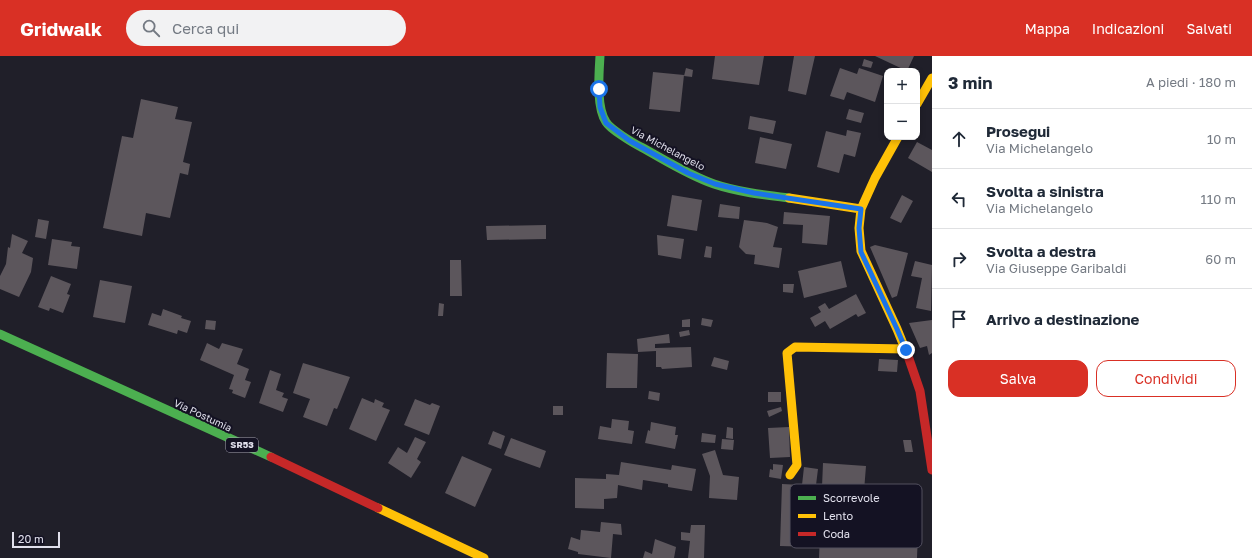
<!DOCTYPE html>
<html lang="it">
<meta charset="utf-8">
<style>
:root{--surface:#fff;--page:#f2f2f3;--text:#1f2937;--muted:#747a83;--line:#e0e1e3;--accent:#d93025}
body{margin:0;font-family:"Golos Text",sans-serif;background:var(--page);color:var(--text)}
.controls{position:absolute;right:12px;top:12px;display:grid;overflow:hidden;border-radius:8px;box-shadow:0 2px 6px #0003}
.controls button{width:36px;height:36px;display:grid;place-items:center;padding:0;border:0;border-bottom:1px solid var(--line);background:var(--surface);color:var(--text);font:20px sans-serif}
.scale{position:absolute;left:12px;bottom:10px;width:48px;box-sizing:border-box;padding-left:4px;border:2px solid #e1e0ec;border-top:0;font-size:11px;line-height:14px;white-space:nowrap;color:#e1e0ec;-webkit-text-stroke:3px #141223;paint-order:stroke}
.stop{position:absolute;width:12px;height:12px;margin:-9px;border:3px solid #1a73e8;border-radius:50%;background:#fff}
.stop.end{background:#1a73e8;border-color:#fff;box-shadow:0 1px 4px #0008}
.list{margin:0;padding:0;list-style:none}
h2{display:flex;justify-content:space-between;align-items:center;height:52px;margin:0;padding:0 16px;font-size:17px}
h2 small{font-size:13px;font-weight:400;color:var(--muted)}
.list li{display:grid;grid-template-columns:26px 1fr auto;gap:12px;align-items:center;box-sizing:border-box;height:60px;padding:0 16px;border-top:1px solid var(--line)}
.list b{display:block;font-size:15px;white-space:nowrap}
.list p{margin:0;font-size:13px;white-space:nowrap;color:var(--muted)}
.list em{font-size:13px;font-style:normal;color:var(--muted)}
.actions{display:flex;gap:8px;padding:12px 16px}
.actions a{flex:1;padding:9px 0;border:1px solid var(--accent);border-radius:12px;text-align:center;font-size:14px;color:var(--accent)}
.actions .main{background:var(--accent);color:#fff}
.icon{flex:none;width:22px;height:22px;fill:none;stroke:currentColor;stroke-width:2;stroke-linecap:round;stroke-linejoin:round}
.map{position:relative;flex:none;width:932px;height:502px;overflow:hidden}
header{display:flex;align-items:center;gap:24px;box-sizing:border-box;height:56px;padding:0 20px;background:var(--accent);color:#fff}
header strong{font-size:19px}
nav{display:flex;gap:22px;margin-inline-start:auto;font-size:14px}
.search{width:280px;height:36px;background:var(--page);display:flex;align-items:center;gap:10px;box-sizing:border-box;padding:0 14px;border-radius:22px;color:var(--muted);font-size:15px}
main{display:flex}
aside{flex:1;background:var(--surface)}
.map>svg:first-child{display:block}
.building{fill:#5c565c}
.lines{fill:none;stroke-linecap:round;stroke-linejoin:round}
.fast{stroke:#4caf50;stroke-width:9}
.slow{stroke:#ffc107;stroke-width:9}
.jam{stroke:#c62828;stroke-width:9}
.route{stroke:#1a73e8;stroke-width:5}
.labels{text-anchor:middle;stroke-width:4;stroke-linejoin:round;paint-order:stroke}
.shield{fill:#141223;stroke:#a4a2b0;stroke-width:1}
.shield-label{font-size:9px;font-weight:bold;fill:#e1e0ec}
.street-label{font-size:10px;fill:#e1e0ec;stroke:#141223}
.key{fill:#141223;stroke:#52505f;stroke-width:1}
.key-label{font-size:11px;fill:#e1e0ec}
</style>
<header>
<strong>Gridwalk</strong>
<div class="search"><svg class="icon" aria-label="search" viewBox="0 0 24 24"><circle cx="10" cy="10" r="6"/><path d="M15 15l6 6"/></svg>Cerca qui</div>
<nav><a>Mappa</a><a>Indicazioni</a><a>Salvati</a></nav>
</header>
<main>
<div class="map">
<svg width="932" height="502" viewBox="0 0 932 502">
<rect width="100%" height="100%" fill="#201f29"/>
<path class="building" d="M715,0H764L759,29L712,23Z
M794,0H815L806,39L788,35Z
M875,0H914L907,15Z
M864,3L873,6L871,12L862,10Z
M686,12L693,14L692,21L684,20Z
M840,12L857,18L859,12L883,20L875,46L847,36L844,44L830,40Z
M653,16L684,19L680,56L649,53Z
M141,43L178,51L175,63L192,66L183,106L190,108L188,119L180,117L170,162L146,157L142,180L103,172L122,80L133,82Z
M849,53L864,57L861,67L846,63Z
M750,60L776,65L773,78L748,73Z
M847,74L861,77L855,101L844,98L839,117L817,111L826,75L846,80Z
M760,81L792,88L786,113L755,107Z
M917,86L932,94V116L908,102Z
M672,139L702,144L697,175L667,170Z
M902,139L913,145L901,167L890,162Z
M720,148L740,151L739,163L718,161Z
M784,156L830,160L827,189L802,187L803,169L783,168Z
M38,163L49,165L46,183L35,181Z
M744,164L767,167L778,171L773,191L782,192L779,212L754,208L755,199L746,198L739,191Z
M546,169V183L487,184L486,170Z
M12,178L28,185L22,197L33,202L31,216L19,241L0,233V220L6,208L8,191L10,192Z
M657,179L684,183L681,203L658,199Z
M52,183L72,186L71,190L80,191L77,213L48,209Z
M875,189L908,197L897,240L892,242L870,191Z
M706,190L712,191L711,202L704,201Z
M450,204H461L462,240H450Z
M841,205L847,231L804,242L798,215Z
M915,205L932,209L931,255L916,252L922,222L911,220Z
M51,220L71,228L67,238L70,239L63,257L50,252L49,255L38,251Z
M100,224L132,230L125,267L93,261Z
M783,228H794L793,237L783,236Z
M856,238L866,257L858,261L856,258L830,273L825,265L815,271L810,262L821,256L818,251L825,247L829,253Z
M439,247L444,248L443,260H438Z
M163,253L182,260L181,262L191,265L187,277L178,274L177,278L148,269L152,257L161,260Z
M702,262L713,264L711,271L701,269Z
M690,263V271H682V264Z
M206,264L216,265L215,274L205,273Z
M932,264V297L929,299L927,290L920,292L909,267Z
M689,274L690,279L680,281L679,276Z
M669,278L670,287L655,288V292L691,291L692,311L662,313L661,311H656V295L638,296L637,283Z
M207,287L219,293L222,287L243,293L237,308L249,313L245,324L251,326L245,342L232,337L233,334L229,333L234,319L200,304Z
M607,297L638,298L637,332H606Z
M714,301L729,305L727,314L711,310Z
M879,303L898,304L897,316L878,315Z
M303,307L350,321L337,353L334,352L327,370L303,361L310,343L293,337Z
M270,314L281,318L276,334L284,337L282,341L288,343L283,356L259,347Z
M649,335L660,337L659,345L648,343Z
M768,336H781V346H768Z
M362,342L374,347L375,343L384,347L382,351L390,354L376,385L349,373Z
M415,343L430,349L432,347L440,350L429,379L404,369Z
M553,350H563V359H553Z
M781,351L782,355L769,361L767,355Z
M612,363L629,365L628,374L634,375L632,388L598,383L600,370L611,372Z
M651,366L676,371L675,379H678L675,393L645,387L648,374L650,375Z
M727,371L733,372V383L726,382Z
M789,371L790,401L770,402L768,372Z
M493,375L505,380L501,393L488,388Z
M702,377L716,379L715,387L701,386Z
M415,381L426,386L417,403L421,406L411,422L388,407L398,391L407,397Z
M511,382L546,395L540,412L504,399Z
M722,383L734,384L733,394L721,393Z
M903,384H911L913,396H905Z
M715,394L723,419L739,421L737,444L709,442L710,420L702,398Z
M462,400L492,413L475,451L445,437Z
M621,406L671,414L672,409L696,413L692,435L668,431V428L643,424L642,434L618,429L617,442L604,443V453L575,452V422L606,423V418L619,419Z
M823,407L866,410L861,473L918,475L917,502H819Z
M773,408L783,409L781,423L769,421L770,413L773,414Z
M804,411L818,413L816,429L819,430L816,491L780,490L782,428L802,429Z
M601,466L621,468L622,479L613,478L611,502L578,498V496L568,493L571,481L580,484L581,474L600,476Z
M691,469H705L704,502H688L690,485L681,484V476L690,477Z
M655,483L676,491L674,502H643L645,495L652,498Z"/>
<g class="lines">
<path class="fast" d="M600,0C599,18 596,51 606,66C610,73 633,87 641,91C665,104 688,119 714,128C738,136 764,139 789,142
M0,278L271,401"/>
<path class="slow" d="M917,48L932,22
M898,81L875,122L861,153L859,172L861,195L897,273L908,300
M789,142L861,153
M790,419L797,409L787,297L795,291L906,293
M378,452L484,502"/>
<path class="jam" d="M908,300L920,335L932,414
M271,401L378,452"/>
</g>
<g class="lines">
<path class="route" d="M599,33L600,51L606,67L630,85L688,117L715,128L754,137L861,153L859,172L861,196L897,273L906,294"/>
</g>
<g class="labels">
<rect class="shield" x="226" y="382" width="32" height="14" rx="3"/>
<g class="shield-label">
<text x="242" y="392">SR53</text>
</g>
<g class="street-label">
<text transform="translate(668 92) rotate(28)" y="4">Via Michelangelo</text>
<text transform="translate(203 359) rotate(25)" y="4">Via Postumia</text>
</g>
</g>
<rect x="790" y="428" width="132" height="64" rx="6" class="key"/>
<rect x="798" y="440" width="18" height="4" fill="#4caf50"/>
<rect x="798" y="458" width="18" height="4" fill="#ffc107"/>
<rect x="798" y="476" width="18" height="4" fill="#c62828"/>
<g class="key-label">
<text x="823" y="446">Scorrevole</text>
<text x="823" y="464">Lento</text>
<text x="823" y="482">Coda</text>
</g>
</svg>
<div class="controls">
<button>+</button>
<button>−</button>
</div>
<div class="scale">20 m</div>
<div class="stop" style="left:599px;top:33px"></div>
<div class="stop end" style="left:906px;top:294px"></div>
</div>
<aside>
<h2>3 min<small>A piedi · 180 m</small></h2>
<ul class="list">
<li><svg class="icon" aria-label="ahead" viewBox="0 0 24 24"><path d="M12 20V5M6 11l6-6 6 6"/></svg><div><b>Prosegui</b><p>Via Michelangelo</p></div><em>10 m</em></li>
<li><svg class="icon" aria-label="left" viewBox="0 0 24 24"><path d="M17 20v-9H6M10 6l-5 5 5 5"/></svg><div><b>Svolta a sinistra</b><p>Via Michelangelo</p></div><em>110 m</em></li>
<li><svg class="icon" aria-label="right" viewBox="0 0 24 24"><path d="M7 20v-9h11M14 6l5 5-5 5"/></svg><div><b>Svolta a destra</b><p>Via Giuseppe Garibaldi</p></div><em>60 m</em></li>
<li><svg class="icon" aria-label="arrive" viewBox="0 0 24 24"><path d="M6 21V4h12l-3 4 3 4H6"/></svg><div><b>Arrivo a destinazione</b></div></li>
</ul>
<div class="actions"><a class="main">Salva</a><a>Condividi</a></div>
</aside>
</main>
